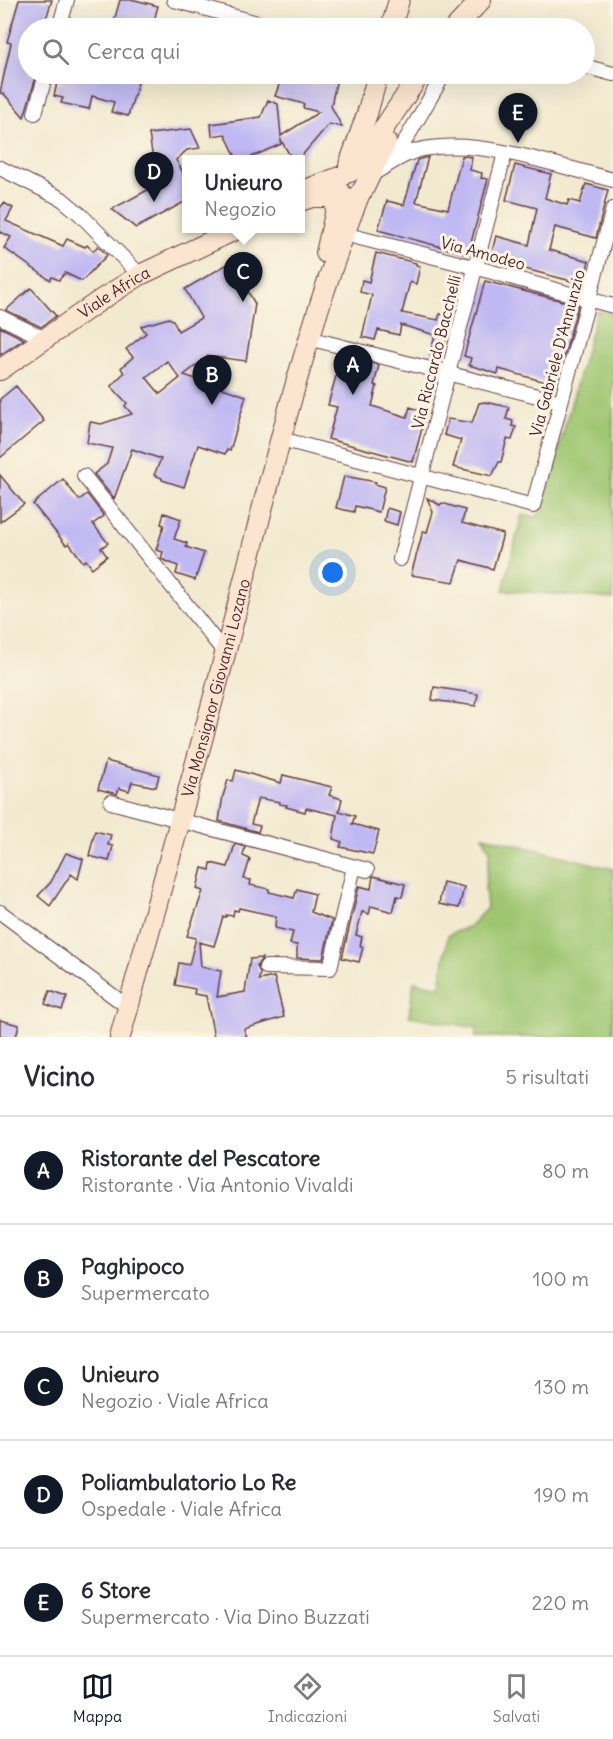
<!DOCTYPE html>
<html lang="it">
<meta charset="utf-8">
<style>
:root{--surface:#fff;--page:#f2f2f3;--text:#2b2b33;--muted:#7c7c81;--line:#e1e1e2;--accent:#111827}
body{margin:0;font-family:Delius,sans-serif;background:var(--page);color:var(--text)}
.you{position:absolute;left:333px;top:573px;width:21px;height:21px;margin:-15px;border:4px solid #fff;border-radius:50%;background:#1a73e8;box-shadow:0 0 0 9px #1a73e833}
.badge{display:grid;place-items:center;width:39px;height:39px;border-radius:50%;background:var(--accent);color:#fff;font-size:20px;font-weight:700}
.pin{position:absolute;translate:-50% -50px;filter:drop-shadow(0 2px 3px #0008)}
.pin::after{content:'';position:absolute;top:32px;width:21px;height:18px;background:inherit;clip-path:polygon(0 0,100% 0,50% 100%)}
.popup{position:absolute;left:182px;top:155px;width:123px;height:78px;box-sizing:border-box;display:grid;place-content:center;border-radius:0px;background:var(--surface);filter:drop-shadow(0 2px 4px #0005);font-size:20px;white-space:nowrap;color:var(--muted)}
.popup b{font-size:22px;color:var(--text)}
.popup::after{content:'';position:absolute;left:50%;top:100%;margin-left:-12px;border:12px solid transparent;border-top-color:var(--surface)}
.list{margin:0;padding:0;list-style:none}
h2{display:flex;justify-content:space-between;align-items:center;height:78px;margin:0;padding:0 24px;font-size:26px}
h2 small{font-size:20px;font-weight:400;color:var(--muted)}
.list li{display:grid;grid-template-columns:39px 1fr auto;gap:18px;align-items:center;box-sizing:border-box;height:108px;padding:0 24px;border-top:2px solid var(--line)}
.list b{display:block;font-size:22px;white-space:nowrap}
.list p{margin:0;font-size:20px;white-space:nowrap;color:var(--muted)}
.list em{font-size:20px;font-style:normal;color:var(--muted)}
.icon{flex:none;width:33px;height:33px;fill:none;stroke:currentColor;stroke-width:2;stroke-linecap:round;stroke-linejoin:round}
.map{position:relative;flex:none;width:613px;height:1037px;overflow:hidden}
.search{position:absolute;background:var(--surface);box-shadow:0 6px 24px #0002;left:18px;right:18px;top:18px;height:66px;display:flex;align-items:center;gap:15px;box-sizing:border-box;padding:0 21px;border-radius:33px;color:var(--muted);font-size:22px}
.sheet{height:618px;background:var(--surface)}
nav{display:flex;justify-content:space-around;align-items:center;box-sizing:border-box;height:84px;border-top:2px solid var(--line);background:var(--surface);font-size:16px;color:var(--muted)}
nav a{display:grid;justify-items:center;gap:3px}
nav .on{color:var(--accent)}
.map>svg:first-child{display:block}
.green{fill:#9ec671;stroke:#74724e;stroke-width:1.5}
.building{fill:#bfb8f3;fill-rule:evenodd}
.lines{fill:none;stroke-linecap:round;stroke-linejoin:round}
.minor-casing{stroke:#633d44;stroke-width:16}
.secondary-casing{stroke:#633d44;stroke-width:22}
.minor{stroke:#fff;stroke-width:14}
.secondary{stroke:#fce5cf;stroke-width:20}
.labels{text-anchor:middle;stroke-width:6;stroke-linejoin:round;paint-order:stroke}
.street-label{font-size:16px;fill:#4a1f2b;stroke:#fcf5e5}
</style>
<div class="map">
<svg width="613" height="1037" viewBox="0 0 613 1037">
<rect width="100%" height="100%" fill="#fcf5e5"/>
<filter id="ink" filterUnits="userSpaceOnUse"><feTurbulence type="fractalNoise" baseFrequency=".0167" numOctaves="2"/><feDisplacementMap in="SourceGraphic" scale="12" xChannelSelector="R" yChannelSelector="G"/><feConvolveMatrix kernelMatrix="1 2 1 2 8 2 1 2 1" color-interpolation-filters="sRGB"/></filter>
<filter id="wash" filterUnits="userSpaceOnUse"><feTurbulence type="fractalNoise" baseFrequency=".008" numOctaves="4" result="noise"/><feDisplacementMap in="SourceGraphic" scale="24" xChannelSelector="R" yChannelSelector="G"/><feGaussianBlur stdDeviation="1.35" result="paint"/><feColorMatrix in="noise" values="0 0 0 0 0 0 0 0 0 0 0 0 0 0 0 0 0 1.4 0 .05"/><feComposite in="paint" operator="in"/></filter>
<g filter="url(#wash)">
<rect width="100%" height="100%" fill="#f2ead0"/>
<path class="green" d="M597,311L613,314V599L503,590L522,515L537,517L541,512Z
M483,836L613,869V1037H475L477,1028L409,1016L414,982L440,987L448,935L470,926L487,908L485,887L490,851Z"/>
<g id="blocks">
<path class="building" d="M19,0H52L43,28H28V74H37L24,117L4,94L0,93L11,43L7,42Z
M120,0H135L158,6L152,28H112Z
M64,74L79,76L80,74H133L140,76L128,116L111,112L114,102L92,96L89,109L61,103L63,98L54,96L57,83L62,84Z
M283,74H338L331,106L342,127L329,124L299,159H292L281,140V144L247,159H237L225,134L212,136L211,124L261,117L268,100L278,104L281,136L319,112L303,108L304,104L275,96Z
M191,129L200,148L187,150L176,160L186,178V201L136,228L112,209L157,185L149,134Z
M462,156L472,157L470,170L482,173L481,178L488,179L468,254L378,230L387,201L404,205L417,160L428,157L416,202L448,209Z
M515,165L551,174L545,198L567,205L569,200L580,203L586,184L608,190L596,238L555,227L549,250L589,261L583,284L490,260L496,236L529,245L537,208L506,200Z
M4,203L13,208L6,221L63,246L67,239L85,247L87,245L93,251L98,246L107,255L82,281L65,273L59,280L52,277L50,280L4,248L11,237L1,232L0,234V208Z
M376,253L416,263V265L420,266L416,284L410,282L402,313L438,320L440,314L452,317L441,358L430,355L435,335L401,325L399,335L378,330L375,340L362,337L372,295L360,292L362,280L369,282Z
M231,262L255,304L246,361L208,356L184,375L246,396L230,451L227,450L225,454L198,445L184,487L162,480V478L154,475L161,459L132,449L114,499L94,474L107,464L112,448L87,443L90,422L101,424L132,414L125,406L127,403L111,386L124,373L121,368L133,357L126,349L146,333L141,326L169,318L173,320L178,331L201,318L185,289ZM167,361L180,378L160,394L146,377Z
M485,281L578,305L556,385L499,369L498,374L469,365L471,358L464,356Z
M31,288L56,316L41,327L6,310Z
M0,327L24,339L0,355Z
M349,358L379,365L374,385L377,386L372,406L407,417L410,407L426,413L413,462L328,439L337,407L328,405L336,376L344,378Z
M16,386L44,421L0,458V399Z
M485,402L509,407L506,419L513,421L512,426L516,427L512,440L507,439L501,462H499L492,476L453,467L461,440L444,435L448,419L472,423L479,403Z
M0,475L24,504L0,522Z
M344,476L376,482L375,484L385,487L379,512L355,506L354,512L336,508Z
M63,479L79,500L87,494L104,516L93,524L108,543L101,548L107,556L92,568L86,560L83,562L69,543L66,545L33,504Z
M427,498L440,505L442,503L465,510L462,523L503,534L493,569L461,560L454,582L411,575L423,531L427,532L433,512Z
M387,508L400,512L397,525L384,521Z
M164,513L181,519L174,539L187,543L186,547L204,553L195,580L176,574L178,566L161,559L163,552L156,550L164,525L161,524Z
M434,687L478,694L476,706L432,700Z
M106,761L159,775L156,787L132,782L129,791L119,788L117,794L98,789Z
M236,770L281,783L283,775L332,787L329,795L342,799L339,811L355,816L352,824L379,831L373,854L340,847L342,842L333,839L337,815L306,808L305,812L286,807L287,805L279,804L280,802L258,798L251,824L260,826L258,832L219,821L223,796L228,780L233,781Z
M95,831L111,835L108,845L113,846L109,861L89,856Z
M235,844L245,847L243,856L250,859L244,879L251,880L250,885L269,889V892L294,898L297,889L315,894L311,912L332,920L323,959L297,958V945L290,944L293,932L275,928L276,916L239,908L238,911L234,910L233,916L226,915V917H223L214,946L199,942L201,967L221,971L217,997L245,992L250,959L262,958L257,966L260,973L259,980L274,977L284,1017L244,1029L247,1037H214L206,996L194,994L195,989L175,985L179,963L189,965L196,938L187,936L203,891L197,889L202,868L210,870L211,863L228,867Z
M66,853L83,859L78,879L71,874L50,906L38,896L51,882Z
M373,876L405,884L402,897L397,896L393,912L371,906L369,914L362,912L356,935L362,937L360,946L363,947L359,962L342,958L359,886L371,889Z
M443,882L464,887L459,908L439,904Z
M50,991L67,997L62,1010L45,1004Z
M0,1020L19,1025L16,1037H0Z"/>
</g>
</g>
<g filter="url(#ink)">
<use href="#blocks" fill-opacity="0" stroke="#633d44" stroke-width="1.5"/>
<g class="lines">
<defs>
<path id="minor" d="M174,0L276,28
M59,28L67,0
M584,66L613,74
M35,113L46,74
M394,160L444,74
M0,168L62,199L81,215L140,275
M371,175C390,164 408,150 430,148C486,140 559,166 613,180
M344,234L474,267L613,306
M0,317L45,339
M308,338L561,402
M281,439L533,506L613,209
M84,476L225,653
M400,559L505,153
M111,802L367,870
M0,912L128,1007
M266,967L330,968L354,867"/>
<g id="secondary">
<path d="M391,28L399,0"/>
<path d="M455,28L481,0"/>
<path d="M349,165L367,114L378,74"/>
<path d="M350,172L372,146L420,74"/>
<path d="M363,190L386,142"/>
<path d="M300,192L342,176"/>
<path d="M300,201L312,197H345"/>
<path d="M326,253L340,192"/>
<path id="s1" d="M0,370L102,299L140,275L239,228"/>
<path id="s2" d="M120,1037C157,902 196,767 231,631C269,484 303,335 360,193"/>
</g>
</defs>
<use href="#minor" class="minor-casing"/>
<use href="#secondary" class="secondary-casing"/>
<use href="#minor" class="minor"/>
<use href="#secondary" class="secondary"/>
</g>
</g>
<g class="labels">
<g class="street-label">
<text transform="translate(483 253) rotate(15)" y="6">Via Amodeo</text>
<text dy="6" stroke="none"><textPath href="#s1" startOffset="138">Viale Africa</textPath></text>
<text transform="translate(436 352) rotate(-76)" y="6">Via Riccardo Bacchelli</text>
<text transform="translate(557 353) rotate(-75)" y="6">Via Gabriele D'Annunzio</text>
<text dy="6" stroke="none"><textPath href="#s2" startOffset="362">Via Monsignor Giovanni Lozano</textPath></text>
</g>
</g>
</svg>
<div class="you"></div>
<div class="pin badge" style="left:353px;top:395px">A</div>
<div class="pin badge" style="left:212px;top:405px">B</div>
<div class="pin badge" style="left:243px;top:302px">C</div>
<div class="popup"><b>Unieuro</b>Negozio</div>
<div class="pin badge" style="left:154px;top:202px">D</div>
<div class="pin badge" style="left:518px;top:143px">E</div>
<div class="search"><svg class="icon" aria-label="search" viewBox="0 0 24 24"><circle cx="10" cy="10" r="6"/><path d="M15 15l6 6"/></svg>Cerca qui</div>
</div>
<section class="sheet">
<h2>Vicino<small>5 risultati</small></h2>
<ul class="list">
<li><span class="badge">A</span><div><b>Ristorante del Pescatore</b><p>Ristorante · Via Antonio Vivaldi</p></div><em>80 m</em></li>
<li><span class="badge">B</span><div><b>Paghipoco</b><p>Supermercato</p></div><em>100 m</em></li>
<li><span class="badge">C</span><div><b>Unieuro</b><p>Negozio · Viale Africa</p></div><em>130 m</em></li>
<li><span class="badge">D</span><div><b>Poliambulatorio Lo Re</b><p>Ospedale · Viale Africa</p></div><em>190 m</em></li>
<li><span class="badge">E</span><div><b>6 Store</b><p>Supermercato · Via Dino Buzzati</p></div><em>220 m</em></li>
</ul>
</section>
<nav>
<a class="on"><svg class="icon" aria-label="map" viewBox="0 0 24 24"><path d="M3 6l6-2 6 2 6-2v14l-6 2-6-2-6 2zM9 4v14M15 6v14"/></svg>Mappa</a>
<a><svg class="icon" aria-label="directions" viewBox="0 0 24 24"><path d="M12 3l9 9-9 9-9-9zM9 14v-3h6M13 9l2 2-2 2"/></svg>Indicazioni</a>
<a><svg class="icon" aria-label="saved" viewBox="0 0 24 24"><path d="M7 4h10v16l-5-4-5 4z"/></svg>Salvati</a>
</nav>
